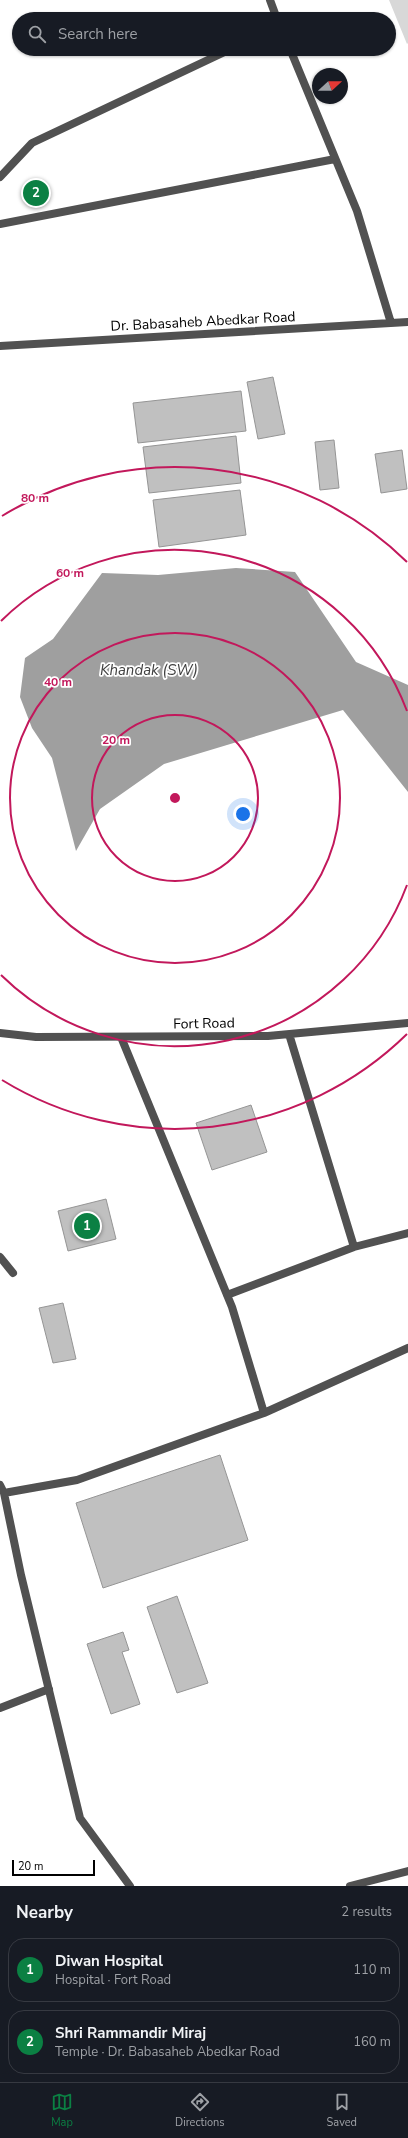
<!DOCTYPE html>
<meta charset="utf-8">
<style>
:root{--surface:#171b24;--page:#242831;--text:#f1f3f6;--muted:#9ea1a6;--line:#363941;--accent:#0b8043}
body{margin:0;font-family:"Nunito Sans",sans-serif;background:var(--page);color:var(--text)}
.compass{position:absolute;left:312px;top:68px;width:36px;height:36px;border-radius:50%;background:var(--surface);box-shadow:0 1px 3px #0004;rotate:69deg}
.scale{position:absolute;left:12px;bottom:10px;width:83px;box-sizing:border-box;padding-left:4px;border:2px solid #000;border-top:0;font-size:11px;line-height:14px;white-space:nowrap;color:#000;-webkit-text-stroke:3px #fff;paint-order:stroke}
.you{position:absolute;left:243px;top:814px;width:14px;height:14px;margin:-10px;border:3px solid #fff;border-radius:50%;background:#1a73e8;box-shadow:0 0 0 6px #1a73e833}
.badge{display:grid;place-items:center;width:26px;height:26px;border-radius:50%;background:var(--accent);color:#fff;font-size:13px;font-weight:700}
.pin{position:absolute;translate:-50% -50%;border:2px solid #fff;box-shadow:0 1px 4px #0006}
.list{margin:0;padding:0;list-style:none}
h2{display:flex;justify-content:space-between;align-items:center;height:52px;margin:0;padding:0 16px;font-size:17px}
h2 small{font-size:13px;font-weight:400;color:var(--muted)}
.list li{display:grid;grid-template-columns:26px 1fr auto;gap:12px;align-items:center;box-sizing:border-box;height:64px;margin:0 8px 8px;padding:0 8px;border:1px solid var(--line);border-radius:16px}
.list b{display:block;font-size:15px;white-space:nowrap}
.list p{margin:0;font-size:13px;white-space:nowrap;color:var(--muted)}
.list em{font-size:13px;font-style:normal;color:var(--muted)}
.icon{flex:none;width:22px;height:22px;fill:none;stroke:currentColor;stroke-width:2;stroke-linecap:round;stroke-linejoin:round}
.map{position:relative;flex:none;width:408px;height:1886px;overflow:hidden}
.search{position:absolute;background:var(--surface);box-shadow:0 1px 3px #0004;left:12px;right:12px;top:12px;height:44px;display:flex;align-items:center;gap:10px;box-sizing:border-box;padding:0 14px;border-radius:22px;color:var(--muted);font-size:15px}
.sheet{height:196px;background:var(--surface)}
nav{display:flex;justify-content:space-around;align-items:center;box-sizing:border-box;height:56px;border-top:1px solid var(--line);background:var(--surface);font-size:11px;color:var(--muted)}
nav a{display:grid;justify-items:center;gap:2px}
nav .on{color:var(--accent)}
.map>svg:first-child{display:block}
.green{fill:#d8d8d8}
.water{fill:#9f9f9f}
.building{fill:#c0c0c0;stroke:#959595}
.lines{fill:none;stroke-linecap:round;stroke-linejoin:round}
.minor{stroke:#515151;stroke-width:8}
.ring{fill:none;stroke:#c2185b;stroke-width:2}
.labels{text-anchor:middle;stroke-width:3.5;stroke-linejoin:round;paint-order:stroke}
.street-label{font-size:14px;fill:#000;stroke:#fff}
.water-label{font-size:15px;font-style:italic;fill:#404040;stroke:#fff}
.centre{fill:#c2185b;stroke:#fff;stroke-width:2}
.ring-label{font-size:12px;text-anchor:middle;font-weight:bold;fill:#c2185b;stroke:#fff;stroke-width:3.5;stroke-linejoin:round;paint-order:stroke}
</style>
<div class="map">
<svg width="408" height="1886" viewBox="0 0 408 1886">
<rect width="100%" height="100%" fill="#fff"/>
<path class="green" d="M389,0H408V43L407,44Z"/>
<path class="water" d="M236,568L295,572L356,662L408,685V792L343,710L164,764L100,809L76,851L52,758L32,728L20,697L25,658L53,639L102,573L158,575Z"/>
<path class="building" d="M273,377L285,434L258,439L247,382Z
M241,391L246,431L138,443L133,403Z
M236,436L241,483L149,493L143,447Z
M334,440L339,488L320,490L315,442Z
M402,450L407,489L381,493L375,454Z
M240,490L246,535L159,547L153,500Z
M251,1105L267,1152L212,1170L196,1123Z
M106,1199L116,1239L68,1251L58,1211Z
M63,1303L76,1359L53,1363L39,1308Z
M220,1455L248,1540L103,1588L76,1503Z
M177,1596L208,1683L177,1693L147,1607Z
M123,1632L129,1650L122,1652L140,1704L111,1714L87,1644Z"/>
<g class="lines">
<path class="minor" d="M270,0L277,19
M290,49L357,211L391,323
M0,177L32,143L231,49
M0,224L335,159
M0,346L408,322
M0,1033L36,1037L268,1036L408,1023
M289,1034L354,1247
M121,1037L232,1307L264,1413
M0,1257L13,1273
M227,1295L354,1247L408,1233
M0,1485L4,1493L21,1575L80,1818L130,1886
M4,1493L77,1480L264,1413L408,1348
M0,1708L49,1689
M350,1886L408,1871"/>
</g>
<g class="ring">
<circle cx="175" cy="798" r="83"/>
<circle cx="175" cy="798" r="165"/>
<path d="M407 885A248 248 0 0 1 1 975M1 621A248 248 0 0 1 407 711"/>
<path d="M407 1034A331 331 0 0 1 2 1080M2 516A331 331 0 0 1 407 562"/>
</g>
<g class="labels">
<g class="street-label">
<text transform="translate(203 321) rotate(-3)" y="5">Dr. Babasaheb Abedkar Road</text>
<text transform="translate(204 1023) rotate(-1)" y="5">Fort Road</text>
</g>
<g class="water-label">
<text x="149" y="675">Khandak (SW)</text>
</g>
</g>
<circle cx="175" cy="798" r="6" class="centre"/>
<g class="ring-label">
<text x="35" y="502">80 m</text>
<text x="70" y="577">60 m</text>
<text x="58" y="686">40 m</text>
<text x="116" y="744">20 m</text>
</g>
</svg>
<svg class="compass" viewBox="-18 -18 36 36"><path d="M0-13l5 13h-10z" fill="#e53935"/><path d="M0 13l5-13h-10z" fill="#9ea1a6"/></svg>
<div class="scale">20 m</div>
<div class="you"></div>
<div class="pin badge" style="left:87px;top:1226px">1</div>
<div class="pin badge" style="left:36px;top:193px">2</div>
<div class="search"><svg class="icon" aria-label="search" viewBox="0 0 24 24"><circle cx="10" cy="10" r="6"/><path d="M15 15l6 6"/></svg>Search here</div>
</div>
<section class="sheet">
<h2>Nearby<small>2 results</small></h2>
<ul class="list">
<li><span class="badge">1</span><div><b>Diwan Hospital</b><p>Hospital · Fort Road</p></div><em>110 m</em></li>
<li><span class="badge">2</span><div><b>Shri Rammandir Miraj</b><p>Temple · Dr. Babasaheb Abedkar Road</p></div><em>160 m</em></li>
</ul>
</section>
<nav>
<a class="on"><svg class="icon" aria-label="map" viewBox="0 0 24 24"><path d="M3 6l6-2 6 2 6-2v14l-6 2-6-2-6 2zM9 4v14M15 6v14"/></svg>Map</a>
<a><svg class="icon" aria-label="directions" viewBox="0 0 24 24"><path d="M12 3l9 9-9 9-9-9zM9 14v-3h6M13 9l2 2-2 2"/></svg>Directions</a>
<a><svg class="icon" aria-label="saved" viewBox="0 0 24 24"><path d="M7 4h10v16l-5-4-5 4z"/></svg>Saved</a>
</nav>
